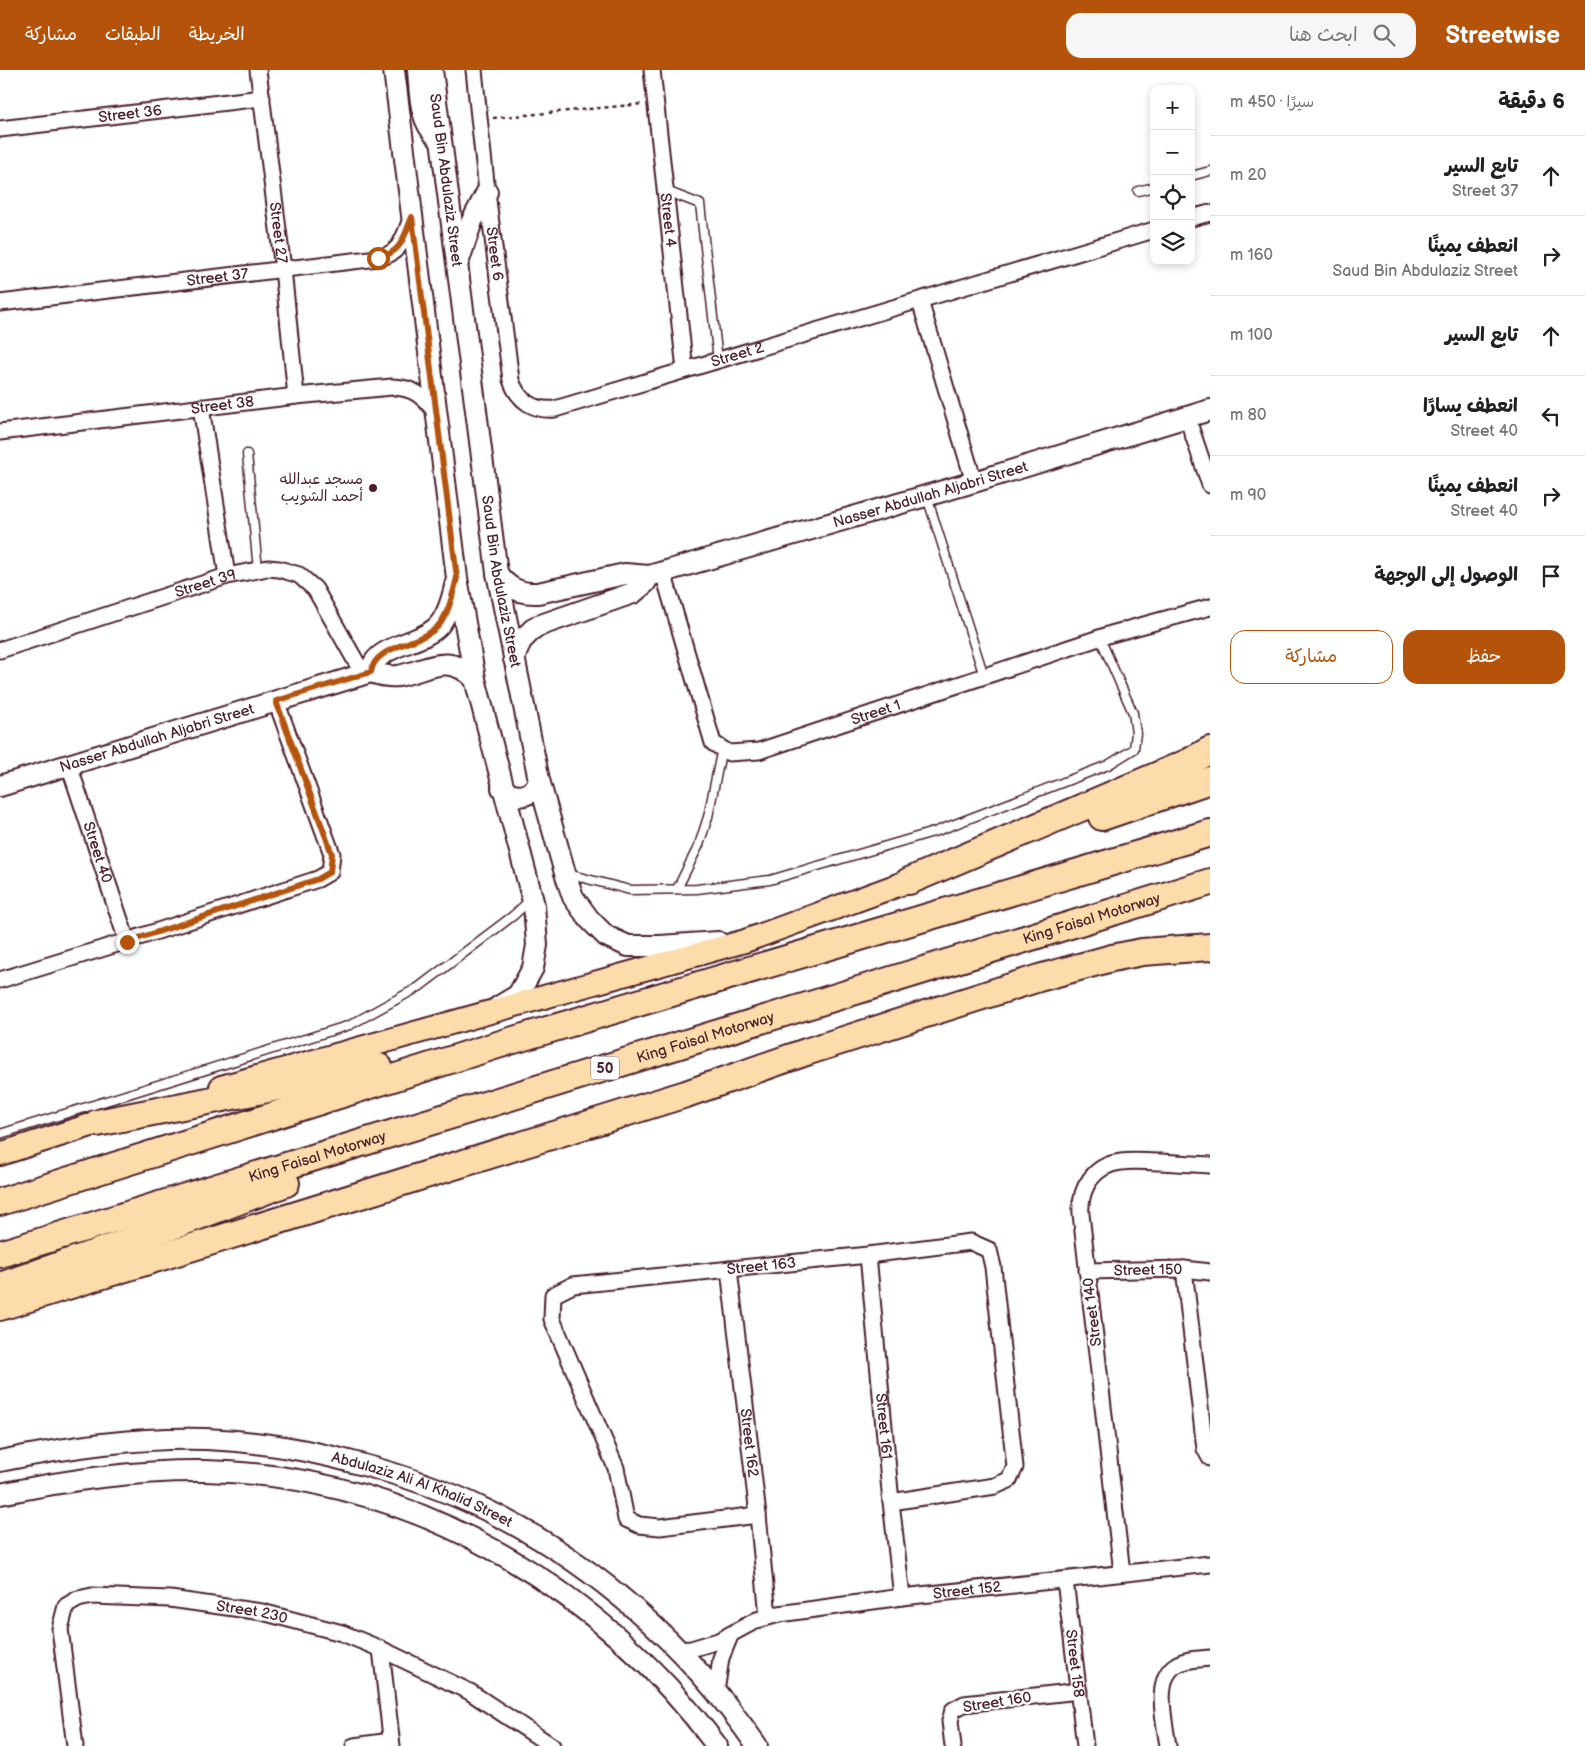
<!DOCTYPE html>
<html lang="ar">
<meta charset="utf-8">
<style>
:root{--surface:#fff;--page:#f6f6f6;--text:#202124;--muted:#757577;--line:#e0e0e0;--accent:#b45309}
body{margin:0;font-family:"Balsamiq Sans","Playpen Sans Arabic",sans-serif;background:var(--page);color:var(--text);direction:rtl}
.controls{position:absolute;right:15px;top:15px;display:grid;overflow:hidden;border-radius:10px;box-shadow:0 2px 8px #0003}
.controls button{width:45px;height:45px;display:grid;place-items:center;padding:0;border:0;border-bottom:1px solid var(--line);background:var(--surface);color:var(--text);font:25px sans-serif}
.stop{position:absolute;width:15px;height:15px;margin:-11px;border:4px solid #b45309;border-radius:50%;background:#fff}
.stop.end{background:#b45309;border-color:#fff;box-shadow:0 1px 5px #0008}
.list{margin:0;padding:0;list-style:none}
h2{display:flex;justify-content:space-between;align-items:center;height:65px;margin:0;padding:0 20px;font-size:21px}
h2 small{font-size:16px;font-weight:400;color:var(--muted)}
.list li{display:grid;grid-template-columns:32px 1fr auto;gap:15px;align-items:center;box-sizing:border-box;height:80px;padding:0 20px;border-top:1px solid var(--line)}
.list b{display:block;font-size:19px;white-space:nowrap}
.list p{margin:0;font-size:16px;white-space:nowrap;color:var(--muted)}
.list em{font-size:16px;font-style:normal;color:var(--muted)}
.actions{display:flex;gap:10px;padding:15px 20px}
.actions a{flex:1;padding:11px 0;border:1px solid var(--accent);border-radius:15px;text-align:center;font-size:18px;color:var(--accent)}
.actions .main{background:var(--accent);color:#fff}
.icon{flex:none;width:28px;height:28px;fill:none;stroke:currentColor;stroke-width:2;stroke-linecap:round;stroke-linejoin:round}
.map{position:relative;flex:none;width:1210px;height:1676px;overflow:hidden;direction:ltr}
header{display:flex;align-items:center;gap:30px;box-sizing:border-box;height:70px;padding:0 25px;background:var(--accent);color:#fff}
header strong{font-size:24px}
nav{display:flex;gap:28px;margin-inline-start:auto;font-size:18px}
.search{width:350px;height:45px;background:var(--page);display:flex;align-items:center;gap:12px;box-sizing:border-box;padding:0 18px;border-radius:15px;color:var(--muted);font-size:19px}
main{display:flex}
aside{flex:1;background:var(--surface)}
.map>svg:first-child{display:block}
.lines{fill:none;stroke-linecap:round;stroke-linejoin:round}
.lane-casing{stroke:#4a1f2b;stroke-width:11}
.street-casing{stroke:#4a1f2b;stroke-width:19}
.secondary-casing{stroke:#4a1f2b;stroke-width:24}
.primary-casing{stroke:#4a1f2b;stroke-width:26}
.highway-casing{stroke:#4a1f2b;stroke-width:30}
.path{stroke:#4a1f2b;stroke-width:2.5;stroke-dasharray:4 4;stroke-linecap:butt}
.lane{stroke:#fff;stroke-width:8}
.street{stroke:#fff;stroke-width:15}
.secondary{stroke:#fff;stroke-width:20}
.primary{stroke:#fddcac;stroke-width:22}
.highway{stroke:#fddcac;stroke-width:26}
.route{stroke:#b45309;stroke-width:6}
.poi-dot{fill:#4a1f2b;stroke:#fff;stroke-width:2}
.labels{text-anchor:middle;stroke-width:4.5;stroke-linejoin:round;paint-order:stroke}
.shield{fill:#fff;stroke:#80626b;stroke-width:1}
.shield-label{font-size:14px;font-weight:bold;fill:#4a1f2b}
.street-label{font-size:15px;fill:#4a1f2b;stroke:#fff}
.poi-label{font-size:15px;fill:#4a1f2b;stroke:#fff;text-anchor:end}
</style>
<header>
<strong>Streetwise</strong>
<div class="search"><svg class="icon" aria-label="search" viewBox="0 0 24 24"><circle cx="10" cy="10" r="6"/><path d="M15 15l6 6"/></svg>ابحث هنا</div>
<nav><a>الخريطة</a><a>الطبقات</a><a>مشاركة</a></nav>
</header>
<main>
<aside>
<h2>6 دقيقة<small>سيرًا · 450 m</small></h2>
<ul class="list">
<li><svg class="icon" aria-label="ahead" viewBox="0 0 24 24"><path d="M12 20V5M6 11l6-6 6 6"/></svg><div><b>تابع السير</b><p>Street 37</p></div><em>20 m</em></li>
<li><svg class="icon" aria-label="right" viewBox="0 0 24 24"><path d="M7 20v-9h11M14 6l5 5-5 5"/></svg><div><b>انعطف يمينًا</b><p>Saud Bin Abdulaziz Street</p></div><em>160 m</em></li>
<li><svg class="icon" aria-label="ahead" viewBox="0 0 24 24"><path d="M12 20V5M6 11l6-6 6 6"/></svg><div><b>تابع السير</b></div><em>100 m</em></li>
<li><svg class="icon" aria-label="left" viewBox="0 0 24 24"><path d="M17 20v-9H6M10 6l-5 5 5 5"/></svg><div><b>انعطف يسارًا</b><p>Street 40</p></div><em>80 m</em></li>
<li><svg class="icon" aria-label="right" viewBox="0 0 24 24"><path d="M7 20v-9h11M14 6l5 5-5 5"/></svg><div><b>انعطف يمينًا</b><p>Street 40</p></div><em>90 m</em></li>
<li><svg class="icon" aria-label="arrive" viewBox="0 0 24 24"><path d="M6 21V4h12l-3 4 3 4H6"/></svg><div><b>الوصول إلى الوجهة</b></div></li>
</ul>
<div class="actions"><a class="main">حفظ</a><a>مشاركة</a></div>
</aside>
<div class="map">
<svg width="1210" height="1676" viewBox="0 0 1210 1676">
<rect width="100%" height="100%" fill="#fff"/>
<filter id="ink" filterUnits="userSpaceOnUse"><feTurbulence type="fractalNoise" baseFrequency=".02" numOctaves="2"/><feDisplacementMap in="SourceGraphic" scale="10" xChannelSelector="R" yChannelSelector="G"/><feConvolveMatrix kernelMatrix="1 2 1 2 8 2 1 2 1" color-interpolation-filters="sRGB"/></filter>
<g filter="url(#ink)">
<g class="lines">
<defs>
<path id="lane" d="M1191,106L1210,101
M666,121L700,134L718,290
M1138,121L1154,117
M247,384L258,500
M927,427L984,606
M568,804L630,820L697,819L770,810L937,761L1108,695L1134,679L1136,663L1133,643L1100,568
M677,819L699,775L708,747L722,678
M0,1064L350,955L419,917L514,845L531,829"/>
<g id="street">
<path id="s1" d="M258,0L283,199L296,326"/>
<path id="s2" d="M474,0L487,122L511,310C518,331 534,341 555,339L1154,160"/>
<path id="s3" d="M652,0L685,300"/>
<path id="s4" d="M0,59L262,28"/>
<path d="M1191,148L1210,143"/>
<path d="M920,231L974,412"/>
<path id="s5" d="M0,233L378,188C401,183 403,169 411,149"/>
<path d="M201,337L227,506"/>
<path d="M1187,347L1210,415"/>
<path id="s6" d="M0,362L296,326L392,317C415,318 421,325 436,342"/>
<path id="s7" d="M663,502L713,673L729,683L759,681L1111,564L1210,537"/>
<path id="s8" d="M0,580L227,506L268,498L279,499L299,505L315,519L363,604"/>
<path id="s9" d="M69,695L127,871"/>
<path d="M0,910L127,871L318,809L330,802L332,784L276,631"/>
<path id="s10" d="M868,1185L891,1432L902,1527"/>
<path id="s11" d="M729,1199L758,1445L768,1546"/>
<path d="M1184,1199L1205,1379L1210,1388"/>
<path id="s12" d="M1087,1201L1184,1199L1210,1202"/>
<path id="s13" d="M758,1445L660,1457L639,1455L626,1449L616,1398L552,1249L553,1225L573,1215L868,1185L971,1172L989,1180L993,1197L1015,1397L1009,1410L995,1416L891,1432"/>
<path d="M1122,1503L1081,1144C1079,1118 1094,1095 1121,1092C1134,1090 1147,1092 1160,1092C1176,1093 1193,1094 1210,1095"/>
<path id="s14" d="M1065,1510L1085,1676"/>
<path d="M381,1579L392,1676"/>
<path id="s15" d="M677,1580L691,1579L718,1571L757,1550L779,1544L902,1527L1210,1494"/>
<path d="M716,1622L721,1588L730,1566"/>
<path id="s16" d="M75,1676L60,1559L66,1536L78,1529L92,1526L170,1529L262,1542L342,1563L381,1579L470,1622L552,1676"/>
<path d="M354,1676L391,1671"/>
<path d="M953,1676L950,1651L953,1640L964,1634L1079,1621"/>
<path d="M1168,1676C1165,1654 1153,1609 1176,1595C1185,1589 1199,1589 1210,1588"/>
</g>
<g id="secondary">
<path d="M394,0L457,508L475,609L534,835L537,875L533,898L518,925L498,937"/>
<path d="M418,0C420,24 419,50 438,68"/>
<path id="s17" d="M432,0L497,503L539,710L565,803L573,827L589,849L606,866L628,876H660L718,872"/>
<path d="M459,190L472,151L487,122"/>
<path id="s18" d="M497,503C507,518 520,524 538,523L625,504L649,506L974,412L1210,340"/>
<path d="M514,589L521,571L535,557L633,523L645,513L649,506"/>
<path d="M371,602C374,574 422,575 439,555C448,544 453,526 456,512"/>
<path id="s19" d="M0,716L371,602C380,605 389,607 398,606C429,600 448,582 475,609"/>
<path d="M502,718C516,731 533,727 539,710"/>
<path id="s20" d="M0,1391C68,1377 136,1367 206,1369C258,1371 310,1380 360,1394C401,1405 443,1419 482,1438C592,1490 688,1576 757,1676"/>
<path d="M0,1424C67,1410 137,1400 205,1401C409,1405 597,1514 717,1676"/>
</g>
<path id="primary" d="M221,1017L745,871L909,811
M0,1084L113,1048"/>
<g id="highway">
<path d="M1102,747L1210,710"/>
<path d="M909,811L1189,692L1210,680"/>
<path d="M97,1053L379,997"/>
<path d="M0,1132L507,972L1210,763"/>
<path id="s21" d="M0,1184L1210,812"/>
<path d="M0,1216L167,1158L286,1113"/>
<path d="M0,1237L686,1024L809,981L1039,908L1112,888L1142,882L1210,877"/>
</g>
</defs>
<use href="#lane" class="lane-casing"/>
<use href="#street" class="street-casing"/>
<use href="#secondary" class="secondary-casing"/>
<use href="#primary" class="primary-casing"/>
<use href="#highway" class="highway-casing"/>
<path class="path" d="M493,48L642,34"/>
<use href="#lane" class="lane"/>
<use href="#street" class="street"/>
<use href="#secondary" class="secondary"/>
<use href="#primary" class="primary"/>
<use href="#highway" class="highway"/>
</g>
</g>
<g class="lines" filter="url(#ink)">
<path class="route" d="M127,872L318,809L330,802L332,784L276,631L371,602C375,574 422,575 439,555C449,543 453,523 457,508L412,147C403,169 402,182 378,188"/>
</g>
<circle class="poi-dot" cx="373" cy="418" r="5"/>
<g class="labels">
<rect class="shield" x="591" y="986.5" width="28" height="23" rx="4"/>
<g class="shield-label">
<text x="605" y="1003">50</text>
</g>
<g class="street-label">
<text dy="5" stroke="none"><textPath href="#s4" startOffset="131">Street 36</textPath></text>
<text dy="5" stroke="none"><textPath href="#s17" startOffset="111">Saud Bin Abdulaziz Street</textPath></text>
<text dy="5" stroke="none"><textPath href="#s3" startOffset="151">Street 4</textPath></text>
<text dy="5" stroke="none"><textPath href="#s1" startOffset="164">Street 27</textPath></text>
<text dy="5" stroke="none"><textPath href="#s2" startOffset="185">Street 6</textPath></text>
<text dy="5" stroke="none"><textPath href="#s5" startOffset="219">Street 37</textPath></text>
<text dy="5" stroke="none"><textPath href="#s2" startOffset="560">Street 2</textPath></text>
<text dy="5" stroke="none"><textPath href="#s6" startOffset="224">Street 38</textPath></text>
<text dy="5" stroke="none"><textPath href="#s18" startOffset="454">Nasser Abdullah Aljabri Street</textPath></text>
<text dy="5" stroke="none"><textPath href="#s17" startOffset="516">Saud Bin Abdulaziz Street</textPath></text>
<text dy="5" stroke="none"><textPath href="#s8" startOffset="216">Street 39</textPath></text>
<text dy="5" stroke="none"><textPath href="#s7" startOffset="350">Street 1</textPath></text>
<text dy="5" stroke="none"><textPath href="#s19" startOffset="164">Nasser Abdullah Aljabri Street</textPath></text>
<text dy="5" stroke="none"><textPath href="#s9" startOffset="92">Street 40</textPath></text>
<text dy="5" stroke="none"><textPath href="#s21" startOffset="1142">King Faisal Motorway</textPath></text>
<text dy="5" stroke="none"><textPath href="#s21" startOffset="738">King Faisal Motorway</textPath></text>
<text dy="5" stroke="none"><textPath href="#s21" startOffset="332">King Faisal Motorway</textPath></text>
<text dy="5" stroke="none"><textPath href="#s13" startOffset="584">Street 163</textPath></text>
<text dy="5" stroke="none"><textPath href="#s12" startOffset="61">Street 150</textPath></text>
<text transform="translate(1092 1242) rotate(-97)" y="5">Street 140</text>
<text dy="5" stroke="none"><textPath href="#s10" startOffset="172">Street 161</textPath></text>
<text dy="5" stroke="none"><textPath href="#s11" startOffset="175">Street 162</textPath></text>
<text dy="5" stroke="none"><textPath href="#s20" startOffset="431">Abdulaziz Ali Al Khalid Street</textPath></text>
<text dy="5" stroke="none"><textPath href="#s15" startOffset="299">Street 152</textPath></text>
<text dy="5" stroke="none"><textPath href="#s16" startOffset="331">Street 230</textPath></text>
<text dy="5" stroke="none"><textPath href="#s14" startOffset="84">Street 158</textPath></text>
<text transform="translate(997 1632) rotate(-9)" y="5">Street 160</text>
</g>
<g class="poi-label">
<text x="363" y="414">مسجد عبدالله<tspan x="363" dy="17">أحمد الشويب</tspan></text>
</g>
</g>
</svg>
<div class="controls">
<button>+</button>
<button>−</button>
<button><svg class="icon" aria-label="locate" viewBox="0 0 24 24"><circle cx="12" cy="12" r="6"/><path d="M12 2v4M12 18v4M2 12h4M18 12h4"/></svg></button>
<button><svg class="icon" aria-label="layers" viewBox="0 0 24 24"><path d="M12 4l9 5-9 5-9-5zM3 14l9 5 9-5"/></svg></button>
</div>
<div class="stop" style="left:378px;top:188px"></div>
<div class="stop end" style="left:127px;top:872px"></div>
</div>
</main>
